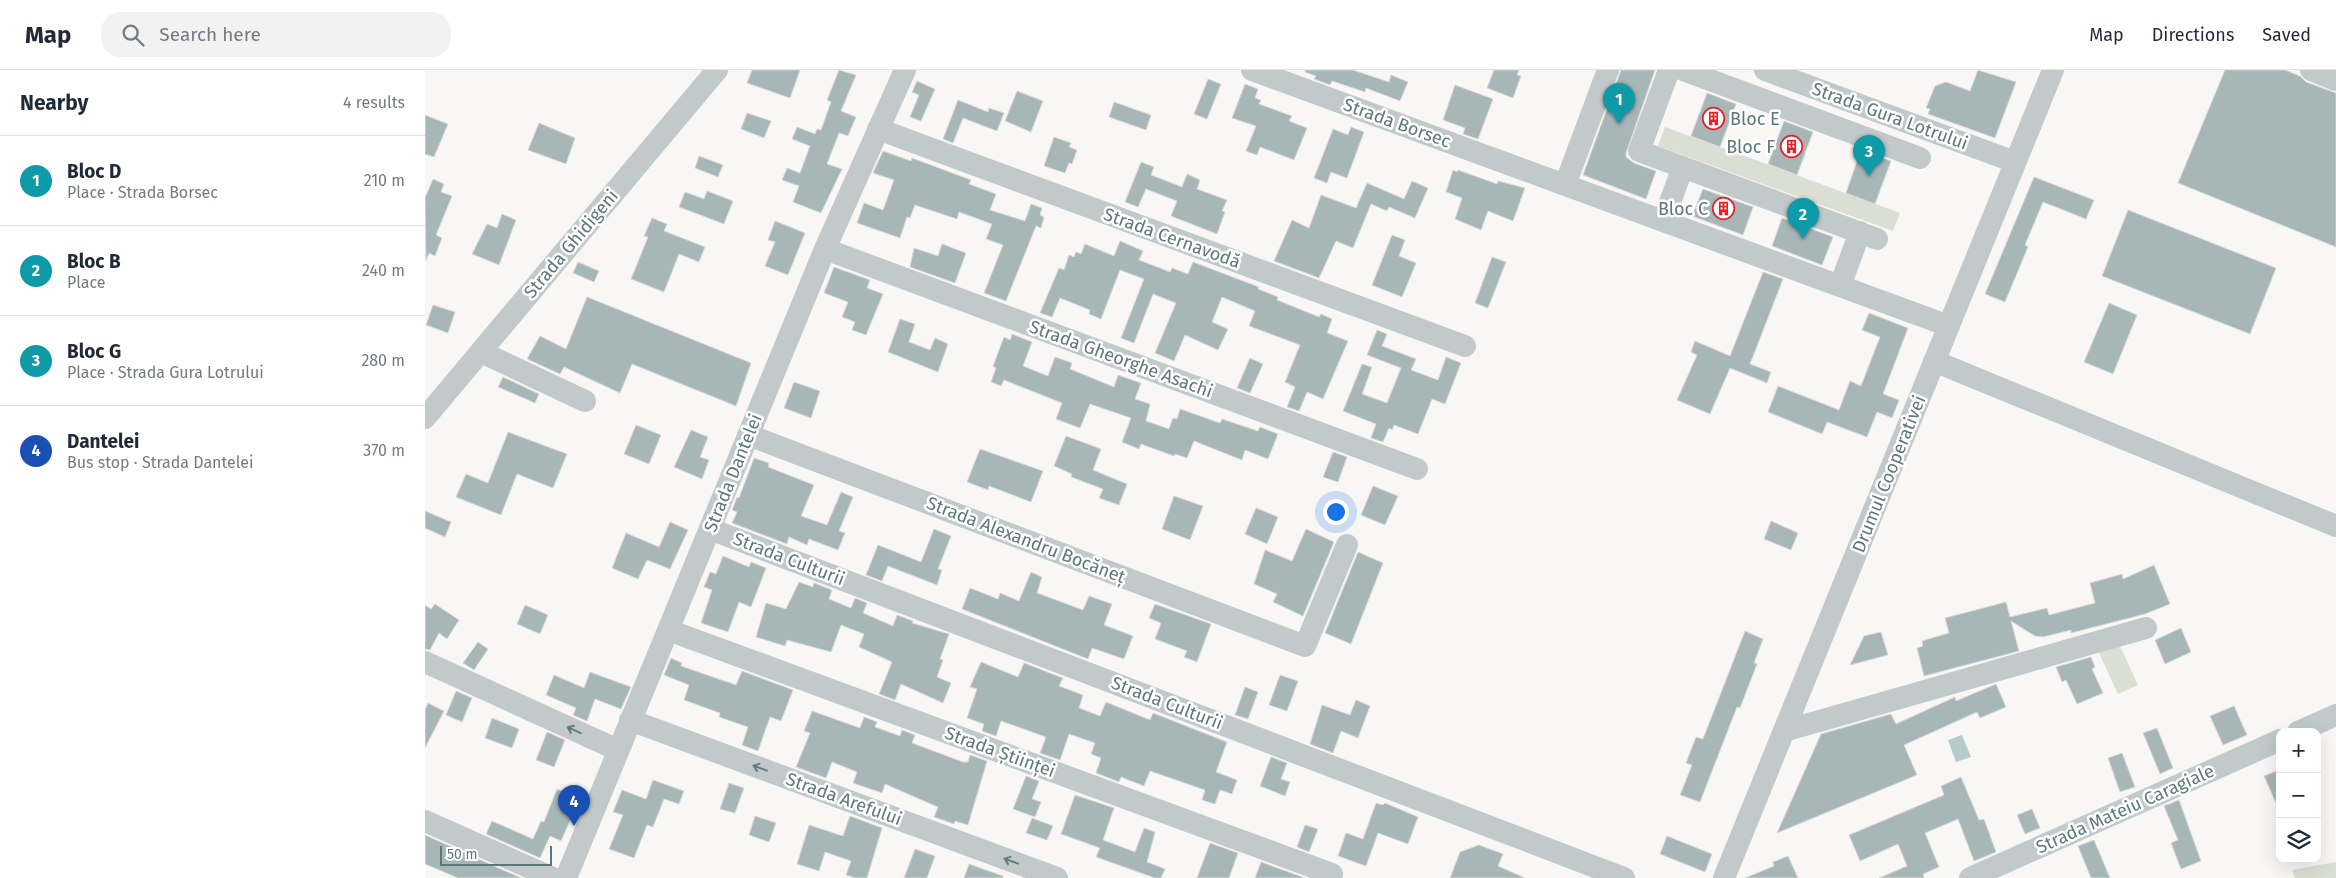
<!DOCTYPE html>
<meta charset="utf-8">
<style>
:root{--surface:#fff;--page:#f2f2f3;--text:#1f2937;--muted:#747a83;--line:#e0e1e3;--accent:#111827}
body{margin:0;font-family:"Fira Sans",sans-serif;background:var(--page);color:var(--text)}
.controls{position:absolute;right:15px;bottom:15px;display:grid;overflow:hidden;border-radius:10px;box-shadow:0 5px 20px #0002}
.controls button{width:45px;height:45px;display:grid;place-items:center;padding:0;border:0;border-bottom:1px solid var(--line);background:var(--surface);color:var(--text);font:25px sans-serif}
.scale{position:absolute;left:15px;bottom:12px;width:112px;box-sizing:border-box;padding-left:5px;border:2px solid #5d777c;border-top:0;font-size:14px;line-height:18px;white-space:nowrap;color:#5d777c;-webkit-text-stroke:4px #fff;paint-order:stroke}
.you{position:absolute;left:910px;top:441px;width:18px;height:18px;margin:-12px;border:4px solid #fff;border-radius:50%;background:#1a73e8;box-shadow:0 0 0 8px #1a73e833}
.badge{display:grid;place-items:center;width:32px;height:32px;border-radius:50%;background:var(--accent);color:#fff;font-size:16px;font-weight:700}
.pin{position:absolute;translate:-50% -41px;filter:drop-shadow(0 1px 2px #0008)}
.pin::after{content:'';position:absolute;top:26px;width:18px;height:15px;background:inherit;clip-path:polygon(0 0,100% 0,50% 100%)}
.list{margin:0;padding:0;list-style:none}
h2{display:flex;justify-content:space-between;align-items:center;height:65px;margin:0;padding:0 20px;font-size:21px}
h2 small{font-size:16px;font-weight:400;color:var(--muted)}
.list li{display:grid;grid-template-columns:32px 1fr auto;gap:15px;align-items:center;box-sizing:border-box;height:90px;padding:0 20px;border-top:1px solid var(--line)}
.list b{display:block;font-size:19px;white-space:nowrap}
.list p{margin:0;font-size:16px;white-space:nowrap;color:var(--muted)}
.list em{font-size:16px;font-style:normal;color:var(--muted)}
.icon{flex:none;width:28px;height:28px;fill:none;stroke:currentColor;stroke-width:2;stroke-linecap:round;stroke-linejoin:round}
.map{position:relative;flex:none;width:1911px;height:808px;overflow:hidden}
header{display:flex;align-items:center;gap:30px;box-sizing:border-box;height:70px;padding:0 25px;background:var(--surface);border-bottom:1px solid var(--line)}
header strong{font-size:24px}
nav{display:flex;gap:28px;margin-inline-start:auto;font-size:18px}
.search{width:350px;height:45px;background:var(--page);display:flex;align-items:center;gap:12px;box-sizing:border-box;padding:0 18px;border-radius:20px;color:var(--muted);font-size:19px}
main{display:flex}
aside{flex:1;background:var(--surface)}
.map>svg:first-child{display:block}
.green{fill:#daded3}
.water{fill:#b7caca}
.building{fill:#a7b6b7;stroke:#dad9d7}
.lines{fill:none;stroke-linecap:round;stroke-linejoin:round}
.minor{stroke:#c2c9cb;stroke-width:22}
.oneway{stroke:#627b80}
.labels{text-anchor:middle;stroke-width:5;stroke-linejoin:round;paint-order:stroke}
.street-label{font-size:18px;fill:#5d777c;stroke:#fff}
.poi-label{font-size:18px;fill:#5d777c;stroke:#fff;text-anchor:end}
</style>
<header>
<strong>Map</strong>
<div class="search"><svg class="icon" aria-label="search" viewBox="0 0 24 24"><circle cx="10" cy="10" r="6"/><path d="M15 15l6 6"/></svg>Search here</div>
<nav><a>Map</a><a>Directions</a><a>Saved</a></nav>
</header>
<main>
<aside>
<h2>Nearby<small>4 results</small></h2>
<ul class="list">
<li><span class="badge" style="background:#0f9aa8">1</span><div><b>Bloc D</b><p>Place · Strada Borsec</p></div><em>210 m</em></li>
<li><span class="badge" style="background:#0f9aa8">2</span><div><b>Bloc B</b><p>Place</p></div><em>240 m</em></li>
<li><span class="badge" style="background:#0f9aa8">3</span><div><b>Bloc G</b><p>Place · Strada Gura Lotrului</p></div><em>280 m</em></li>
<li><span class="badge" style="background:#1a4fb4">4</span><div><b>Dantelei</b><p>Bus stop · Strada Dantelei</p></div><em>370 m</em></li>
</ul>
</aside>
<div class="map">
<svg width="1911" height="808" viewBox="0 0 1911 808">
<rect width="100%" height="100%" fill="#f8f7f5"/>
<path class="green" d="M1240,57L1475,143L1468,161L1233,76Z
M1694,574L1713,615L1693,624L1674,583Z
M1911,792V808H1870L1867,800Z"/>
<path class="water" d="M1537,665L1546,687L1531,692L1523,670Z"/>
<path class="building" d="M327,0H375L365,28L322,13Z
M414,0L431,5L416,41L431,47L423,66L414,63L402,94L417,99L396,143L368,132L374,116L357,110L362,98L375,103L385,76L367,69L372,57L390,64L392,59L396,60L406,32L402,30Z
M880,0H928L964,12L966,5L983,12L975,31L941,18L940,22L907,11L905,15L889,9L891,6L880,2Z
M1069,0H1094L1092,5L1096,6L1088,28L1062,18Z
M1196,0H1230L1201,83V87L1209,93L1231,101L1221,129L1158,105Z
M1553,0L1591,12L1570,68L1503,44L1505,39L1501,38L1510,16L1521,12L1545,21Z
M1800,0H1860L1875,6L1881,12L1911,23V177L1753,113Z
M783,9L796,14L782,49L769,44Z
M492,11L510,19L496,51L485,47L494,25L487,22Z
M820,14L833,19L830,28L836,30L834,34L867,46L864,51L882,58L869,90L835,77L832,85L821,81L831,56L807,48Z
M1030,15L1068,29L1053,69L1038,64L1040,58L1018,50Z
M592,21L618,31L606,62L580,51Z
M1282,23L1311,34L1295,77L1266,66Z
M533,30L563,42L564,38L579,43L572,61L538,48L528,73L518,69Z
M689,32L726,45L721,60L684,47Z
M322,43L346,51L339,68L316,59Z
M0,45L23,54L9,87L0,84Z
M1359,51L1388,62L1372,105L1343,94Z
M114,53L150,68L141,94L103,80Z
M926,57L939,62L922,108L906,102L902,113L889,108L908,59L923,65Z
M629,67L646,73L644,77L652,80L647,94L644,93L640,103L619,96Z
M1436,80L1466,91L1450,134L1421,123Z
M458,81L486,91L487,88L546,110L544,114L571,124L565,140L600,151L606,134L617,138L615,145L619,147L616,158L611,156L581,231L559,223L578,175L561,169L567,154L534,142L532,149L490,135L485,148L482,147L475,168L432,153L439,133L458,140L469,110L448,103Z
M274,86L298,95L293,107L270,98Z
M716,92L729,97L726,105L757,117L762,104L775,110L772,119L802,130L797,141L800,142L792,164L746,146L752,131L721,119L713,137L700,132Z
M1028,100L1032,102L1033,100L1072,114L1073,111L1100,118L1088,151L1063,141L1056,160L1030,149L1037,128L1021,122Z
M1609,107L1669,130L1661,149L1618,132L1600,175L1603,177L1580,232L1560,224Z
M8,109L19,114L16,122L27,126L11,165L17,168L10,186L4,183L1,191L0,128Z
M987,111L1003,118L990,148L964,137L962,141L946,134L928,178L911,171L894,208L849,191L867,150L884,158L896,125L931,138L942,113L979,129Z
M1278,119L1328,137L1318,165L1267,146Z
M282,121L308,131L299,154L254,137L260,122L279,129Z
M1703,140L1851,198L1825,264L1677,206Z
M77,144L91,150L74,195L47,184L62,154L72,158Z
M227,148L242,154L239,161L280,177L274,192L254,184L239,222L206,209L223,167L219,166Z
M1357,148L1408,167L1397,195L1347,176Z
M350,151L380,163L363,205L340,196L350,172L343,170Z
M967,165L980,170L974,186L991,193L977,227L947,215Z
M695,171L718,181L714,190L745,202L747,198L763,204L768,192L834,217L833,219L853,227L852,230L894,247L896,244L907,249L902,263L923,271L898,329L882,322L874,341L862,337L870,317L860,312L875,275L824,256L830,241L797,227L787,252L803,259L793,280L760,265L749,291L730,283L751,233L728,224L709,273L696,268L719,209L695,200L676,249L664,244L665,240L635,228L627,247L615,243L634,198L639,200L644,185L649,187L651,182L656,184L660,174L689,186Z
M517,174L541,183L530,213L485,197L489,178L513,186Z
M1067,187L1081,192L1063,238L1050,233Z
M153,192L174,201L169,212L148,203Z
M409,197L445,210L442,218L458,224L441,265L427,260L430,252L417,247L423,232L399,223Z
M1338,202L1358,209L1325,294L1346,302L1342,313L1305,298L1285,344L1252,330L1272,285L1266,282L1270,271L1305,286Z
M162,227L326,293L311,336L207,294L195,323L139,297L135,304L102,289L115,266L141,279Z
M1684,233L1712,245L1688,304L1659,292Z
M8,235L30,242L23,263L1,255Z
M1444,243L1483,258L1458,324L1474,330L1467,348L1452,342L1442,367L1402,352L1397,364L1343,342L1353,316L1414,340L1425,311L1436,316L1455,267L1437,260Z
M475,249L490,254L484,272L505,280L510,268L523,274L513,302L463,282Z
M952,260L962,264L957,276L991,289L986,300L1013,310L1021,287L1036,293L1020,334L1007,329L993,364L969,355L967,360L964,358L958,372L946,368L951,354L918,341L937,294L947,297L937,324L962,333L976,298L942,285Z
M587,264L607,272L598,296L623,306L630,287L647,293L645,299L689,317L693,305L716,313L710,329L725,334L721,351L744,359L748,348L752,349L755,339L795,353L797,349L833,361L835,357L853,364L843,389L820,380L817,390L769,371L762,388L750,384L749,386L716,374L714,379L697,372L706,348L665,334L655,358L631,349L637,333L579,310L576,316L566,312L571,298L568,296L579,267L585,270Z
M825,288L838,294L825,323L812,318Z
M78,307L114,324L110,333L73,317Z
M369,312L395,321L386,348L359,338Z
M211,355L236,365L224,394L199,384Z
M266,360L283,367L275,387L284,390L277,409L249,397Z
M83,362L142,384L128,418L92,404L76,445L31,427L41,404L63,413Z
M641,366L676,379L668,400L702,414L694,435L674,428L678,419L646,407L647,404L629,396Z
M555,379L618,401L606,432L564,416L563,420L542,412Z
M908,382L922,387L913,412L898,407Z
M329,388L344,393L343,397L389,415L376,446L402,455L416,422L428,427L414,461L420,463L413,480L384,469L382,475L364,467L362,474L307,453L312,442L307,440L312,427L314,428Z
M948,416L973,426L960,455L936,445Z
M749,426L778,436L765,470L737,459Z
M831,438L853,447L842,474L820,464Z
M0,441L26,452L20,467L0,458Z
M1346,451L1373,463L1366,480L1339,469Z
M245,452L263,460L245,499L222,490L213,509L187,498L201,463L234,477Z
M509,459L526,466L513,499L517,500L512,515L463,496L457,511L441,505L453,475L496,492Z
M881,459L909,472L878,546L848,532L852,524L829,514L840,480L867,491Z
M933,482L958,493L926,574L900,563Z
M298,486L324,497L326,492L341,498L326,537L314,532L303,562L276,553L287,520L279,517L285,502L291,504Z
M1729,495L1745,534L1720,544L1646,563V560L1618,567L1610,566L1586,551L1594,581L1499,606L1492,578L1498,576L1497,571L1524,563L1520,548L1581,532L1585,547L1622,538L1624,545L1670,533L1665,513L1697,504L1698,509Z
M606,502L617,507L612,523L658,540L664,526L687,534L679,555L708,566L699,589L667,578L663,589L537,539L545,518L573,529L575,523L594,531Z
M374,512L388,517L389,513L407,520L404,529L426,538L430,528L442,533L438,543L468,556L472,545L488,551L487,553L524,564L515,589L518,590L512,607L526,613L518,633L476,614L470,630L454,624L467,592L434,577L439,564L416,555L406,582L362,570L360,576L331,567L341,533L361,539Z
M10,534L34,550L22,569L14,563L5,580L0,579V535L6,539Z
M730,534L786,554L772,592L759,587L762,581L730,569L736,553L724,548Z
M100,535L123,545L115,564L92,554Z
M1756,558L1766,582L1740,594L1730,570Z
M1320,561L1338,569L1329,593L1332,594L1315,638L1312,637L1275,732L1255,725L1267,695L1261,693L1271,667L1278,669Z
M1456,562L1463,585L1425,595L1439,566Z
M53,572L63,579L49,600L38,593Z
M1666,587L1670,597L1667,599L1678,623L1652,634L1641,610L1637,612L1631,597Z
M246,588L257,593L256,596L311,615L317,601L368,620L356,651L345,647L333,681L317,675L323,657L294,647L295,643L259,630L264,615L239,605Z
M556,592L593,607L599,593L635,607L638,608L634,616L658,625L654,638L675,646L681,632L725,650L728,643L802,672L791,702L812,710L807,724L795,720L790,734L777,730L780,720L725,701L719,716L696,707L694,712L671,703L676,688L666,684L670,673L644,664L635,690L615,683L621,667L576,651L571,666L557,661L559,654L542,648L552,619L545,617Z
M165,602L206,617L196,639L170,629L162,651L148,645L151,638L121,625L129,605L159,618Z
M855,605L873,611L862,641L844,635Z
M1571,614L1581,637L1555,648L1552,642L1479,675L1492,705L1352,763L1396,664L1466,644L1471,654L1530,627L1531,631Z
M820,617L833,622L823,649L810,645Z
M31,621L47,628L37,652L21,645Z
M931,630L945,636L933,668L916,661L908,683L885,674L897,635L925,645Z
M3,633L19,641L0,678V640Z
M1809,636L1822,665L1798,675L1785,646Z
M387,641L435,658L439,647L452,652L450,657L475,666L477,660L490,665L487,673L538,692H543L545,685L562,691L543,755L530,751L529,754L509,747L513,737L460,714L457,723L428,713L432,702L407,692L401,708L371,697L385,663L379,661Z
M67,648L94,659L87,678L60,668Z
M1732,658L1748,698L1735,704L1718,663Z
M122,662L140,670L129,697L111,690Z
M1697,683L1710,717L1695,722L1683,688Z
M846,687L862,693L856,709L865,712L860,726L835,716Z
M1855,700V742L1839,706Z
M601,706L614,711L607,729L616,732L610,747L588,739Z
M1536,707L1554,750L1559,749L1571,782L1549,791L1533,749L1500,763L1514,797L1498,804L1499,808H1454L1482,796L1473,774L1435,791L1424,765L1519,725L1516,716Z
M228,710L259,721L254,734L239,729L228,757L222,755L209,788L184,779L198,745L188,742L197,720L221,729Z
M304,713L319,718L310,743L295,739Z
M132,719L155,728L136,771L125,766L115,788L61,764L67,751L108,769L116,751L119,752Z
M650,725L689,738L678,770L710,782L719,758L730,762L722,792L740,799L736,808H730L671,787L675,778L636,764Z
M1754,730L1776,791L1756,799L1746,773L1753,770L1739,736Z
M951,733L958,735L960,733L993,747L983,774L953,763L941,796L913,786L921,763L938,769Z
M1607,739L1615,758L1600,764L1592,745Z
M330,746L351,753L344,772L324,765Z
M425,746L457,758L442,808H430L421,805L426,791L400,782L394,801L372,794L384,755L418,766Z
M607,748L628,756L622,770L601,763Z
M880,755L893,759L884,782L872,777Z
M0,765L96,808H33L0,794Z
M1242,766L1287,784L1280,802L1235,784Z
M1669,770L1685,808H1666L1653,776Z
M785,773L813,783L804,808H772Z
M1054,775L1078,784L1073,796L1100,808H1025L1035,782Z
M490,779L510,786L502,808H479Z
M1363,786L1373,808H1320L1349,796L1348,792Z
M836,792L880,808H830Z
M544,794L578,806V808H539Z"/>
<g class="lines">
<path class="minor" d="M827,0L1524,256
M1244,0L1214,81L1452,169
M1258,0L1495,88
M1340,0L1590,92
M1886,0L1911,10
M453,59L1040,276
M1140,115L1183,0
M1238,151L1258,97
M400,179L992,399
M1415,216L1435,162
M56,282L160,331
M1509,291L1911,456
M0,348L292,0
M323,365L880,576L922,475
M285,459L1199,808
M243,560L907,804
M0,592L193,680
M205,650L632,808
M1359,661L1721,558
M1873,662L1911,645
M0,751L128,808
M141,808L400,179L480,0
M1299,808L1628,0
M1545,808L1855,670"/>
</g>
<defs><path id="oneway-shaft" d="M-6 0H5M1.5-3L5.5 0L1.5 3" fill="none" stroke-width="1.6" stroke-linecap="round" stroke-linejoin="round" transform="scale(1.25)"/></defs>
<g class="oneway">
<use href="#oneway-shaft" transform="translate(149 660) rotate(-156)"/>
<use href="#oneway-shaft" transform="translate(335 698) rotate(-160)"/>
<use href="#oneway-shaft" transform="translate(586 791) rotate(-160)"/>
</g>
<defs>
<symbol id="building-ring" viewBox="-11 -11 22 22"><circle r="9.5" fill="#fff" stroke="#ef1d27" stroke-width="1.5"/><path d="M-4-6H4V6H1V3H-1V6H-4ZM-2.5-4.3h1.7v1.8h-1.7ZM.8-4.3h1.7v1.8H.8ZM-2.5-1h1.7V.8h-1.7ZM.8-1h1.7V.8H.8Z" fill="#ef1d27"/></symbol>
</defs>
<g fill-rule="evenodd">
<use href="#building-ring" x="1276" y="36" width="25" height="25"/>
<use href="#building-ring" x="1354" y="64" width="25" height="25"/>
<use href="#building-ring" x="1286" y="126" width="25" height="25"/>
</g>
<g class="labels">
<g class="street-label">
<text transform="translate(1465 46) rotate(20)" y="6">Strada Gura Lotrului</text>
<text transform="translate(972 53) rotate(20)" y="6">Strada Borsec</text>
<text transform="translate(747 168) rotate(20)" y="6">Strada Cernavodă</text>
<text transform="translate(146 174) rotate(-50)" y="6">Strada Ghidigeni</text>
<text transform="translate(696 289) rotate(20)" y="6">Strada Gheorghe Asachi</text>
<text transform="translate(308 403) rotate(-68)" y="6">Strada Dantelei</text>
<text transform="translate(1464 404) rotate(-68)" y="6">Drumul Cooperativei</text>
<text transform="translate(601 470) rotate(21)" y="6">Strada Alexandru Bocăneț</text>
<text transform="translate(364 489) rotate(21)" y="6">Strada Culturii</text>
<text transform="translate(742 633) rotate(21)" y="6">Strada Culturii</text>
<text transform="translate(575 682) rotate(20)" y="6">Strada Științei</text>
<text transform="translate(419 729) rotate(20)" y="6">Strada Arefului</text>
<text transform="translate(1700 739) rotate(-24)" y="6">Strada Mateiu Caragiale</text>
</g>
<g class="poi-label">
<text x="1305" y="55" text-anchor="start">Bloc E</text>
<text x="1350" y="83">Bloc F</text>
<text x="1283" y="145">Bloc C</text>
</g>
</g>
</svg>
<div class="controls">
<button>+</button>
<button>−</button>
<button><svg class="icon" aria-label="layers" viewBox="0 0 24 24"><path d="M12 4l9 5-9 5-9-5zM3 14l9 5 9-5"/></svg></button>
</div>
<div class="scale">50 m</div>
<div class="you"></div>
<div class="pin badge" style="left:1194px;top:54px;background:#0f9aa8">1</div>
<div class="pin badge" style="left:1378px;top:169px;background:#0f9aa8">2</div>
<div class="pin badge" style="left:1444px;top:106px;background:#0f9aa8">3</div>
<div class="pin badge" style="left:149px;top:756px;background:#1a4fb4">4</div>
</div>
</main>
